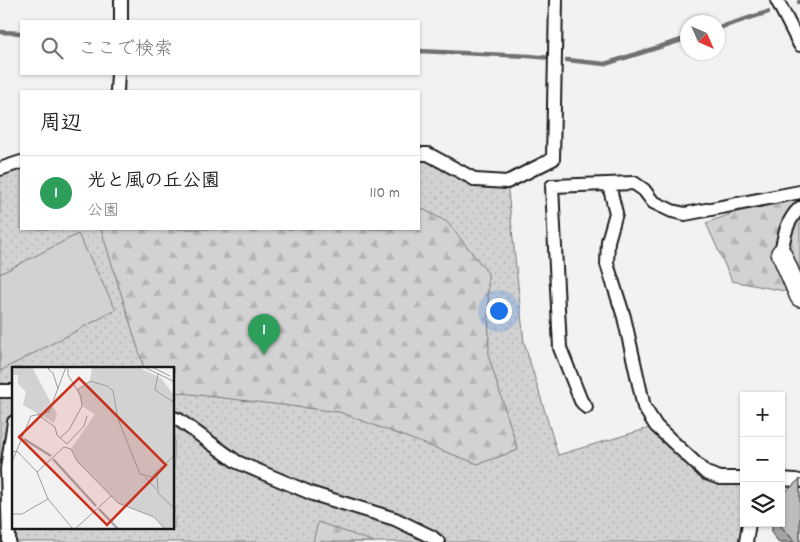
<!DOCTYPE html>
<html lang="ja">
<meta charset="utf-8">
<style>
:root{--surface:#fff;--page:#f6f6f6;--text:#222;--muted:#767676;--line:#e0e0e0;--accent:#db2777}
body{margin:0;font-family:Dekko,"Klee One",sans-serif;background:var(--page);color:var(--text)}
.controls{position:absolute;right:15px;bottom:15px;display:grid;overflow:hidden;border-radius:0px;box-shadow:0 1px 4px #0004}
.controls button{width:45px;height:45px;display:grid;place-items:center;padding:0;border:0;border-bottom:1px solid var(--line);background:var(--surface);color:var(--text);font:25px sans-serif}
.compass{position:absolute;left:680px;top:15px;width:45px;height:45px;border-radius:50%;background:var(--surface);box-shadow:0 1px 4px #0004;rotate:135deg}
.you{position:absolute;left:498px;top:310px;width:18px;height:18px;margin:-12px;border:4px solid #fff;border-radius:50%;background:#1a73e8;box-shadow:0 0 0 8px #1a73e833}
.badge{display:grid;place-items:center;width:32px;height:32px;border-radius:50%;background:var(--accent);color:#fff;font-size:16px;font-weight:700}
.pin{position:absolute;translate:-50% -41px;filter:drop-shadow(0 1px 2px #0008)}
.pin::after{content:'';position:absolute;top:26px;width:18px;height:15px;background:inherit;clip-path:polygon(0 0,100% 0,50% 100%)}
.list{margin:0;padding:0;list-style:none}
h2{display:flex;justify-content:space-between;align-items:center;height:65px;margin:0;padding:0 20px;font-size:21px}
h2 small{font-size:16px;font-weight:400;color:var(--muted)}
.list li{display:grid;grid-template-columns:32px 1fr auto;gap:15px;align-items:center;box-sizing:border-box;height:75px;padding:0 20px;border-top:1px solid var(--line)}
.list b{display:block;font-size:19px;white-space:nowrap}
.list p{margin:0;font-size:16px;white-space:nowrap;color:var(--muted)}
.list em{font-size:16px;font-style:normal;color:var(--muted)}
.icon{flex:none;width:28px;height:28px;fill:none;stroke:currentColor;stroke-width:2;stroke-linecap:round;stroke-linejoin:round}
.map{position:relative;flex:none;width:800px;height:542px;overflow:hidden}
.search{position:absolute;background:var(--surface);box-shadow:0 1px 4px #0004;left:20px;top:20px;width:400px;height:55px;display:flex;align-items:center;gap:12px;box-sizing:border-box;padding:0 18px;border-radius:0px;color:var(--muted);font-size:19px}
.panel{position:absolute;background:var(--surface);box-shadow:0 1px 4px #0004;left:20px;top:90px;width:400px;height:140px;border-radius:0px}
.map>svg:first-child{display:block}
.grass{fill:url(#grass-dots);stroke:#777;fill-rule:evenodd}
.forest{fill:url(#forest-firs);stroke:#777}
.pitch{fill:#d2d2d2;stroke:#777}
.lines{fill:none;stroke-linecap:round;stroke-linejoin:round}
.stream{stroke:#707070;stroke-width:4.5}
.street-casing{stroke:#1c1c1c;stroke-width:16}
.secondary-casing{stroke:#1c1c1c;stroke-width:22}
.street{stroke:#fff;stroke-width:12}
.secondary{stroke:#fff;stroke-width:19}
.wall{fill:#a3a3a3;stroke:#1c1c1c}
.building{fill:#bdbdbd;stroke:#1c1c1c}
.inset-river{fill:none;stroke:#a8a8a8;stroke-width:2.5}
.inset-road{fill:none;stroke:#9c9c9c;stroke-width:1}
.view{fill:#c8321e;fill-opacity:0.15;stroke:#c8321e;stroke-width:2.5}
.inset-edge{fill:none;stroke:#1c1c1c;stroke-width:2.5}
</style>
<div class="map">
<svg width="800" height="542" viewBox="0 0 800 542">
<defs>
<pattern id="grass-dots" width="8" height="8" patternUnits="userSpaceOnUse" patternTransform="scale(1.25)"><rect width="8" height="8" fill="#d2d2d2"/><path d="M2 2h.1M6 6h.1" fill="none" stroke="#b4b4b4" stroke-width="1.8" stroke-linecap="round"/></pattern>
<pattern id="forest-firs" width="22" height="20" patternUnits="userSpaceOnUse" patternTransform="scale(1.25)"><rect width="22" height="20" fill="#d2d2d2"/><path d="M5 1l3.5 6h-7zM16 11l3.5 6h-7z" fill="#b4b4b4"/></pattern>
</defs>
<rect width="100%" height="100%" fill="#f2f2f2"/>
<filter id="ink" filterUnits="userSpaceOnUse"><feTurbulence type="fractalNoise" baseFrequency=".02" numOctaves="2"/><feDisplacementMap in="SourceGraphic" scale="10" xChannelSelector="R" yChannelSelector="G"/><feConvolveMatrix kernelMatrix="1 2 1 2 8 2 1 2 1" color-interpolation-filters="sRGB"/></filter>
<g filter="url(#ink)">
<path class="grass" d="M419,154L476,180L507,182L524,342L558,455L656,426L706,473L744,478V523L746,542H0V169L21,162V229H419ZM14,368H174V528H14Z"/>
<path class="forest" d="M800,189V294L732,281L706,223Z
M419,207L447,222L488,273L489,358L518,450L478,464L339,412L174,392V368H144L101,229H419Z
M318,522L374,542H313Z"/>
<path class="pitch" d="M78,234L116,310L0,371V274Z"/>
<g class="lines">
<path class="stream" d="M799,2H800
M718,28L768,12
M0,32L21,33
M419,51L529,56L551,58
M567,60L605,64L688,38"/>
<defs>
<path id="street" d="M777,0L800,45
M121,21V0
M117,91L118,74
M419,154H428L476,180L507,182L553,159L556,0
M0,169L21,162
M609,185L616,213L608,241L607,264L624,317L644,407L656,426L706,473L720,478H744
M781,253C784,236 787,219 800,208
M0,391H14
M586,407L581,401L560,348L552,186L634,183L644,190L653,202L672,211L685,214L800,192
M174,418L179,420L237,462L313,494L395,519L432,537L438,542
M781,479L795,480L800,481
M9,542L7,469L14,422
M746,542L749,523"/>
<path id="secondary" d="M781,253L800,297"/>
</defs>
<use href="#street" class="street-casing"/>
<use href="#secondary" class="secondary-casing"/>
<use href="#street" class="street"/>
<use href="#secondary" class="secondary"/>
</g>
<path class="wall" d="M781,496L800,542H779L772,534V523H781Z"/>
<path class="building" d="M800,479V542H795L778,523H781V508L782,507L781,506V496Z"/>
</g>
<g transform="translate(12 367)">
<rect width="162" height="162" fill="#f2f2f2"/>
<path d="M80,0H126L149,11L162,28V162H153L142,150L106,136L65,94L59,82L83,47L70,39L65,23L78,14Z" fill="#d2d2d2"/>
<path d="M0,0H20L45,47L42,56L11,38L14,25L6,17V8H0ZM92,0L122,1L119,9L128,23L115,34L127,60L117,66L99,18L88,11ZM87,52L93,55L103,76L121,99L107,125L96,120L84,107L85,100L72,91L70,85L71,75ZM154,147H162V162H158L148,150Z" fill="#d2d2d2"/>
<path d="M138,23L162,55V60L145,73L119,38ZM162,94V135L151,126L148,113ZM116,111L143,120L141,127L147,129L145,134L112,124Z" fill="#d2d2d2"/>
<path class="inset-river" d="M12,72L39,89M41,92L84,139M87,142L106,162"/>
<path class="inset-road" d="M38,0L36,2L41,6L46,22M132,0L163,15M140,0L158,9M146,7L143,23L163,36M65,23L78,14L95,19L101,24L106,52L128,107L139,110L163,88M26,48L43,60L45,68L55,77L72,59L75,49M48,71L57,63L70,39L69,29L56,8V0M0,84L6,85L25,105L36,132L61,162M0,95L19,49L37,45L54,0M25,105L52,80L59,82L65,94L106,136L142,150L153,162M145,106L146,126L163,142M133,110L144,122M1,147H10L36,132M63,162L99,129"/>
<path class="view" d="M67,11L154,98L95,158L7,70Z"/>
<rect width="162" height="162" class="inset-edge"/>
</g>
</svg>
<div class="controls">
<button>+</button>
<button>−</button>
<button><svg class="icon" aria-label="layers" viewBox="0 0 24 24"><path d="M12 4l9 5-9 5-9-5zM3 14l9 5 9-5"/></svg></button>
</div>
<svg class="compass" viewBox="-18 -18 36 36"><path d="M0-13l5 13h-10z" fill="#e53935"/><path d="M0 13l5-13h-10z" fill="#767676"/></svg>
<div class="you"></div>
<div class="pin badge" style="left:264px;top:355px;background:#2e9e5b">1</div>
<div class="search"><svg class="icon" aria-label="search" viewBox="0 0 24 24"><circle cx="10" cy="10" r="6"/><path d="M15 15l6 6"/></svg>ここで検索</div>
<section class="panel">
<h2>周辺<small></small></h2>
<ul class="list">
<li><span class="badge" style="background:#2e9e5b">1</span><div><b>光と風の丘公園</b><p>公園</p></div><em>110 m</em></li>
</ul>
</section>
</div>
